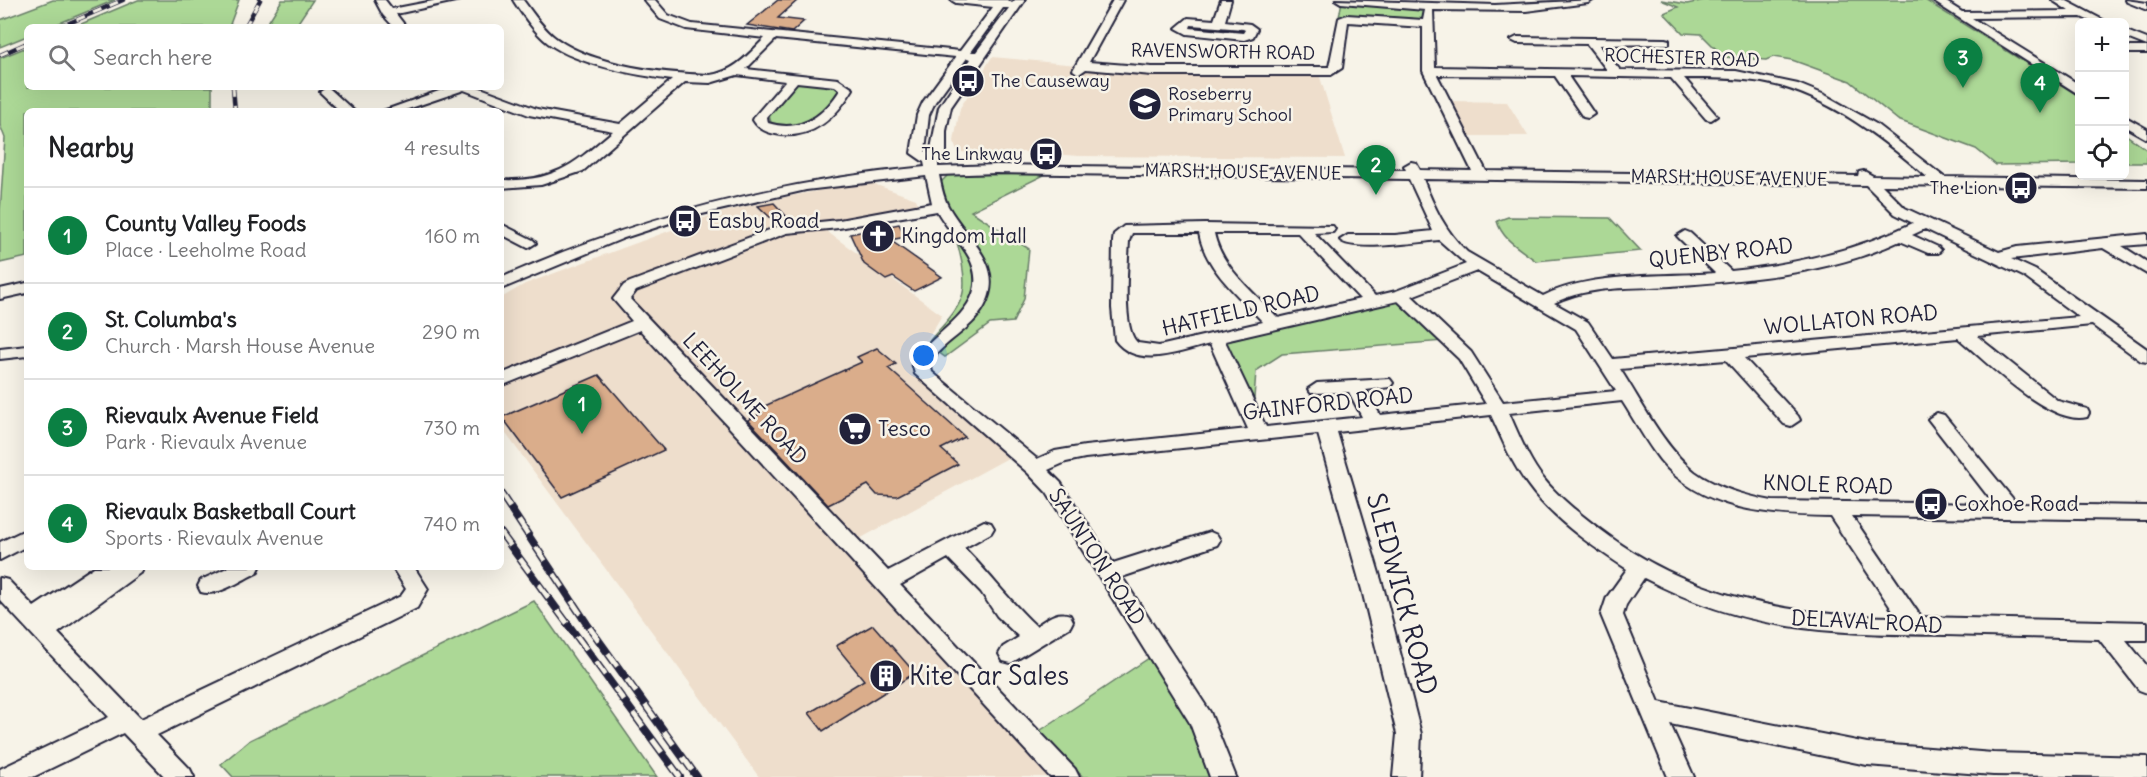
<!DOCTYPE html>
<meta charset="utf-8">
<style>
:root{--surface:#fff;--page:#f6f6f6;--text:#202124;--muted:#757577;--line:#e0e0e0;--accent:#0b8043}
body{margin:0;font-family:Delius,sans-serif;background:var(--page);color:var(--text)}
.controls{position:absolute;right:18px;top:18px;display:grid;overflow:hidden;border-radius:9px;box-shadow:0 6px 24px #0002}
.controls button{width:54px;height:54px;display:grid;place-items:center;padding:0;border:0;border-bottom:2px solid var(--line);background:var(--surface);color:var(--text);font:30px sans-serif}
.you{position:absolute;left:924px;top:356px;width:21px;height:21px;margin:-15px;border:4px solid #fff;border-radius:50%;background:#1a73e8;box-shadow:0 0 0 9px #1a73e833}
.badge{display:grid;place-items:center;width:39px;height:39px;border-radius:50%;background:var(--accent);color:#fff;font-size:20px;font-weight:700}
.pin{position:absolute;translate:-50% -50px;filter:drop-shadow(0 2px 3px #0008)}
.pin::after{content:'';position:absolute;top:32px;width:21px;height:18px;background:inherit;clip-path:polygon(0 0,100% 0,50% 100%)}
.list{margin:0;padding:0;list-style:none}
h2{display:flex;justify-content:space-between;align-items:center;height:78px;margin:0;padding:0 24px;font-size:26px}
h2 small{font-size:20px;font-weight:400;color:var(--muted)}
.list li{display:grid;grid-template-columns:39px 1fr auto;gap:18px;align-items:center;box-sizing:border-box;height:96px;padding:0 24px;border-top:2px solid var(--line)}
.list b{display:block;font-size:22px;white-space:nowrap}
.list p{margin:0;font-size:20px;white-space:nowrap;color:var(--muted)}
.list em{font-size:20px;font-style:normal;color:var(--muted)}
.icon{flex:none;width:33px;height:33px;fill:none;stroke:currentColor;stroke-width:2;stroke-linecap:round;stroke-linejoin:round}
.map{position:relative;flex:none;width:2147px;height:777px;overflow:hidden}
.search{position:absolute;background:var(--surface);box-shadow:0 6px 24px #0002;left:24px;top:24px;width:480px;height:66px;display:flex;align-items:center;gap:15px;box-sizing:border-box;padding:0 21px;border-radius:9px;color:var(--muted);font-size:22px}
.panel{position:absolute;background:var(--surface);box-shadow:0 6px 24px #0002;left:24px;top:108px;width:480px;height:462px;border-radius:9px}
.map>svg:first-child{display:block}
.built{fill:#eedecc}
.green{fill:#acd896;stroke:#677d68;stroke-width:1.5}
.building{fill:#daad8b;stroke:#22223b;stroke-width:1.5}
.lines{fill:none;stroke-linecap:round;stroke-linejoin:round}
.minor-casing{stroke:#22223b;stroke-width:4}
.minor{fill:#f7f3e8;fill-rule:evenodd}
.rail-far1-casing{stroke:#22223b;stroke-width:4.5}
.rail-casing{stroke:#22223b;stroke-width:8}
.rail-far1{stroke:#f7f3e8;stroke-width:3;stroke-dasharray:9;stroke-linecap:butt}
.rail{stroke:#f7f3e8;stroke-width:5;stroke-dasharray:16;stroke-linecap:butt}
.labels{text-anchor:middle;stroke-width:5;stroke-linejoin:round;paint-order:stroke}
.far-street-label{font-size:18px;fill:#22223b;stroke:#f7f3e8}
.far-poi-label{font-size:18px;fill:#22223b;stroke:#f7f3e8;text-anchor:start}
.poi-label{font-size:21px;fill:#22223b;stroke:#f7f3e8;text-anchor:start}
.street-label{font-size:21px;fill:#22223b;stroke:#f7f3e8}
.near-street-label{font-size:26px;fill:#22223b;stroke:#f7f3e8}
.near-poi-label{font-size:26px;fill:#22223b;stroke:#f7f3e8;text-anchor:start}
</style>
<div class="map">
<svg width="2147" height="777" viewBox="0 0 2147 777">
<rect width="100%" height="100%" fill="#f7f3e8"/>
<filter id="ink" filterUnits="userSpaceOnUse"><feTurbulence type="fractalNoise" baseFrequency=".0167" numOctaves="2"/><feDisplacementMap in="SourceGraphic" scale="12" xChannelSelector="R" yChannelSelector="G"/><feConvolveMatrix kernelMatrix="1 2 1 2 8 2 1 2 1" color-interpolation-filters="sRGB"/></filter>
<g filter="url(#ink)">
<path class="built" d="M992,57L1077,65L1319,74L1345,158L1079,156L1024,152L974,154L962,152L956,149L954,141L960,108Z
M1450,101L1507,102L1528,136H1467Z
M868,182L916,199L919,207L818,225L942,315L910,369L1008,458L841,549L1067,777H759L501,427V298L525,284L715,214L790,196Z"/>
<path class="green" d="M53,0H115L50,27H27V36L0,47V20Z
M138,0H239L229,27H74Z
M282,0H313L295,27H265Z
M1661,0L1687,4L1705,0H1925L2079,96V164L1996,165L1976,149L1898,120L1850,81L1792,60L1773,57L1766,60L1724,57L1701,34L1683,33L1664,13L1678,7Z
M1342,1L1425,8L1426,22L1339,17Z
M27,47V87H212V111H27V257L0,263V212L5,138L0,125V58Z
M799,79L832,83L841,87L843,93L818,123L783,128L771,123L769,115Z
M2125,134L2147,150V163H2125Z
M1046,174L971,211L1029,249L1024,299L1013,322L990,324L945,357L927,344C938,330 955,315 961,299C973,272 945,213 941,182L948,175Z
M1508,217L1610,218L1641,251L1536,261C1522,250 1502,240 1497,221Z
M1391,302H1402L1445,341L1282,354L1256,371L1253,412L1225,342Z
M534,601L657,777H233L221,764L250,740Z
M1152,656L1193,720L1213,777H1083L1038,732Z"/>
<path class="building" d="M778,0H798L778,18L804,21L792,32L747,25Z
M774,203L786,216L773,220L758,206Z
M899,224L906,237L890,240L942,277L914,291L893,277L886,280L864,264L850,234Z
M877,348L896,364L888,368L965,437L941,449L958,464L897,496L877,495L868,485L828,505L748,420L762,413L758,409L862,362L857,357Z
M599,375L664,450L562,497L502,417Z
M873,625L915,673L823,731L809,713L864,680L836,646Z"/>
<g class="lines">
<defs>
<path id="minor" d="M375,0H385L392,9L438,0H460L396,14L406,27H394L383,15Z
M513,0H523C533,13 543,29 557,39C594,66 667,74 710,75C734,72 748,55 765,38L686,29L660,19L644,0H655L668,15L692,24L960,51L993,7L956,3L951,0H1008L1012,3L1015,0H1025L951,107L946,131V153L938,161V167L996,165L1406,170L1404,166L1411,162L1416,163L1420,170L1472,171L1423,71V27L1348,22L1342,68L1331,75H1152L1086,69L1079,74L1073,70L1113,0H1123L1089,62L1152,67H1329L1339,18L1347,15L1423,20L1425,10L1341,3L1336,0L1495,5L1593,0L1588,3L1526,11L1433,10L1435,67L1607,70L1587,44L1517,43L1511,40L1517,37L1665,39L1669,40V44L1599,45L1620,70L1736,71L1798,84L1825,95L1876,124L1944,177L2147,180V188L1882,185L1905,208L1999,252L2017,247L2147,234V244L2122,246L2147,262V274L2103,248L2011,259L2035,270L2147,349V362L2141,361L2092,325L1977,336L2058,401L2087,409L2089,413L2087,417C2050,427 1985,360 1958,338L1744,358L1798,416L1800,420L1791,426L1784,424L1726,360L1620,369C1641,401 1664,448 1695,472C1717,488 1746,496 1772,501L1994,504L1928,419L1937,413L1944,415L2017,504L2147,506V520L1852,516L1921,617L2147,622V640H2126L2147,666V693L2139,690L2099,639C2048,638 1996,636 1944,635C1830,633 1749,633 1644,578L1626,605L1623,615L1659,702L1867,743L1993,753L2147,757V777L1993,775L1867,765L1670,724L1694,777H1668L1601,615L1607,597L1627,569C1592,546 1553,520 1528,485C1512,464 1502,439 1491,415L1337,432L1384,590L1421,734L1419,777H1393L1397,734L1362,590L1318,434L1085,458L1066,462L1048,470L1061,483L1113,563L1210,532L1217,535L1220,540L1217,545L1122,577L1210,712L1236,777H1210L1190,723L1047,493L1028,473L915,374L912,363C934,329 995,307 969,257C960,241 946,227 937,211L839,228L787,233L636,291L630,299L888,571L984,521L991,523L994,528L991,533L964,548C990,574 1010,602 1036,626C1047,619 1056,610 1070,615L1073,621L1070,627L1011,663L1003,661L999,654L1003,647L1019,637L997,616L981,592L948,558L900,585L1075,769L1079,777H1050L640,330L501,386V374L632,321L613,299L624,285L630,282L780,226L839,220L932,203L926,176L806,190L685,218L624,238L501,289V278C637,217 776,181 925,167L924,162L911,153L917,115L923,102L956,57L776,39L746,69L838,79L853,89C837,116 815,138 781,135C768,133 759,130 753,120L755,116L785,81L737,75L710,83L685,82L583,171L541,185L501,188V180C556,182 574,164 613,131L529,115L464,90L402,111H383L450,87H478L537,109L620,124L672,80C636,75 577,65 548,43C534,32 523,15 513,0ZM1003,8H1009L976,52H971ZM967,58L971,59L939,107L930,154L925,151L929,115L935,102ZM1437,75L1555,76L1583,117L1588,118L1594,114L1568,76L1671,78L1706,119L1711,120L1717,116L1684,78C1710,78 1736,78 1762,82C1824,93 1880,136 1927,177L1873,176L1864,171L1859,172L1858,176L1486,171ZM797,82L835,86L840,90C823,117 800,133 768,123L767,117ZM996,173L1409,179L1433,231L1395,235H1348L1340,240C1351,252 1421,242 1439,240L1466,264L1396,291L1375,296L1314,233L1333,232L1335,229L1333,226L1205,224L1124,226L1114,234L1113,241L1112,308L1115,340C1137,370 1181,351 1210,344L1248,429L1085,446L1055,451L1037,459L932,372L930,363C944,340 971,331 984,307C1007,265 966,239 948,206C943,196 941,185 939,175ZM1423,179L1866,185L1895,214L1913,223C1855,251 1795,264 1731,271L1690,233L1685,231L1677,236L1680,239L1715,273C1662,277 1590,272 1543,296L1467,252C1445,231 1434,207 1423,179ZM1925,229L2023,276L2079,317L1613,359L1588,322L1554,303C1589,285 1633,289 1671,286C1748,280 1830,274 1900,241L1928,253H1938L1941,250L1938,247L1912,235ZM1132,233H1199C1205,269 1239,296 1263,322L1159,346L1138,343C1121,331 1128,262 1129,241ZM1214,233H1298L1360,299L1278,318C1255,293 1221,268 1214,233ZM1477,271L1576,329L1616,391L1503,402L1471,352L1412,296ZM1398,301L1459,359L1486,404L1380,415L1366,390L1390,387L1393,383L1390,379L1317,383L1308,389L1311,393L1349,392L1362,417L1266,427L1225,341ZM1622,401C1635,421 1646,442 1660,460C1702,511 1769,515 1830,516L1897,617C1790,617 1687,596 1601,530C1580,514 1559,498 1543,478C1528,459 1519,435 1509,413Z
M1221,0H1231L1225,21L1250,24L1257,29L1253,37L1244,40L1187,34L1176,28L1188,18L1214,20ZM1191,25L1243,29L1245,30L1243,33L1190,28Z
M1931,0H1943L1962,12L2069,11L2052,0H2065L2103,20L2104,22H2092L2081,17L1972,18L2080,85V95Z
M2126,0L2147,3V10L2127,2Z
M2124,30L2147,39V46L2124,37Z
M2124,47H2147V53H2124Z
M326,88L330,89L354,111H340L320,92Z
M2124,116L2147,129V139L2124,126Z
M501,224L533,240L536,243L528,248L501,234Z
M27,283V293L0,299V289Z
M27,346V356L0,359V349Z
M27,529V546L0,560V542Z
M94,567H143L140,573L58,633L141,719L401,596L406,589L392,567H414L428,589L417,608L157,735L190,769L194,777H165L123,733L33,777H0V769L109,717L0,600V578L8,580L34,607Z
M229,567H260L257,573C241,580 218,597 201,592L198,586L201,580Z"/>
</defs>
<use href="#minor" class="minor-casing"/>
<use href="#minor" class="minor"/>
<defs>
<path id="rail-far1" d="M60,27L123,0
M245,27L260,0
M0,55L27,43
M233,87L235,111"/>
<path id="rail" d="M501,494L587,624L697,777
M501,533L680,777"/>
</defs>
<use href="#rail-far1" class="rail-far1-casing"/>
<use href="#rail" class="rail-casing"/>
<use href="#rail-far1" class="rail-far1"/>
<use href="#rail" class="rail"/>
</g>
</g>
<defs>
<symbol id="bus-disc" viewBox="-11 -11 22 22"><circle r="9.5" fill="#22223b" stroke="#f7f3e8"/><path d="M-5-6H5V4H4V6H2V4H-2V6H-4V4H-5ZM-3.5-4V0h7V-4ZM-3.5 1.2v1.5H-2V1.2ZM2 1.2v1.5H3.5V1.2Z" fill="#fff"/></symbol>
<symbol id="school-disc" viewBox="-11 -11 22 22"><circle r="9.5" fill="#22223b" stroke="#f7f3e8"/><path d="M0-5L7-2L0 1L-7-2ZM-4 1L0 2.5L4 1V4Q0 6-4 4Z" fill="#fff"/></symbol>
<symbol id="church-disc" viewBox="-11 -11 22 22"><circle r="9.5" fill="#22223b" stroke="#f7f3e8"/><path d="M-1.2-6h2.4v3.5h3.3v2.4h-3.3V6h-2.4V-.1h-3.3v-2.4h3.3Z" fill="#fff"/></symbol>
<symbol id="supermarket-disc" viewBox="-11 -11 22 22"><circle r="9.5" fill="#22223b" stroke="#f7f3e8"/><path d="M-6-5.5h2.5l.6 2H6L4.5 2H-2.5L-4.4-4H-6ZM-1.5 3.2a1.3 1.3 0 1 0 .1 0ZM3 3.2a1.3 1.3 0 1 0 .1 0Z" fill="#fff"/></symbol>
<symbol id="building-disc" viewBox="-11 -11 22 22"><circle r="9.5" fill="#22223b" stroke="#f7f3e8"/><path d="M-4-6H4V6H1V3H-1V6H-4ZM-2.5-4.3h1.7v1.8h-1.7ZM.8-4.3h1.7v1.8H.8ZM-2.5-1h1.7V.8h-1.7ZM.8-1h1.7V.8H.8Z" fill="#fff"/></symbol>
</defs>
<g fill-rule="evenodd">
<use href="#bus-disc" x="949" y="62" width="38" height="38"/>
<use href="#school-disc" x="1126" y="85" width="38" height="38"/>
<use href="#bus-disc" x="1027" y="135" width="38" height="38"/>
<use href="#bus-disc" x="2002" y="169" width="38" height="38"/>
<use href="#bus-disc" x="666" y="202" width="38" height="38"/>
<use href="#church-disc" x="859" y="217" width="38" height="38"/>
<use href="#supermarket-disc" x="836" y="410" width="38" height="38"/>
<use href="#bus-disc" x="1912" y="485" width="38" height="38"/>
<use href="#building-disc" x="867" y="657" width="38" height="38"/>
</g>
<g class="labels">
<g class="far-street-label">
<text transform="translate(1223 52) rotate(1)" y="6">RAVENSWORTH ROAD</text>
<text transform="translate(1682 58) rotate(2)" y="6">ROCHESTER ROAD</text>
<text transform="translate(1243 172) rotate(1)" y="6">MARSH HOUSE AVENUE</text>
<text transform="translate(1729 178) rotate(1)" y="6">MARSH HOUSE AVENUE</text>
</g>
<g class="far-poi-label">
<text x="991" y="87">The Causeway</text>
<text x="1168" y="100">Roseberry<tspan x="1168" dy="21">Primary School</tspan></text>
<text x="1023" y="160" text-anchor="end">The Linkway</text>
<text x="1998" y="194" text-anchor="end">The Lion</text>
</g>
<g class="poi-label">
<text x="708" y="228">Easby Road</text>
<text x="901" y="243">Kingdom Hall</text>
<text x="878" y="436">Tesco</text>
<text x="1954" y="511">Coxhoe Road</text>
</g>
<g class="street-label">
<text transform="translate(1721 253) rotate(-6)" y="7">QUENBY ROAD</text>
<text transform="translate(1241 311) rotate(-13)" y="7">HATFIELD ROAD</text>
<text transform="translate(1851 320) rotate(-5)" y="7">WOLLATON ROAD</text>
<text transform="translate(745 399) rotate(47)" y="7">LEEHOLME ROAD</text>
<text transform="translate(1328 404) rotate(-6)" y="7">GAINFORD ROAD</text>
<text transform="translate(1828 485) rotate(2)" y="7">KNOLE ROAD</text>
<text transform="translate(1097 557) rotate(57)" y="7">SAUNTON ROAD</text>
<text transform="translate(1867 622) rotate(3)" y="7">DELAVAL ROAD</text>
</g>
<g class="near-street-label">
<text transform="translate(1402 594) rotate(75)" y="9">SLEDWICK ROAD</text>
</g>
<g class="near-poi-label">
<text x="909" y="685">Kite Car Sales</text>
</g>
</g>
</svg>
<div class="controls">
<button>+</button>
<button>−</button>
<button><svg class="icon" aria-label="locate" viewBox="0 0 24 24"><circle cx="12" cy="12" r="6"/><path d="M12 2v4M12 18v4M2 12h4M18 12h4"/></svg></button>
</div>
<div class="you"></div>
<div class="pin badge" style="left:582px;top:434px">1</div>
<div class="pin badge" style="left:1376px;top:195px">2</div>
<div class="pin badge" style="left:1963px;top:88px">3</div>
<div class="pin badge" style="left:2040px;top:113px">4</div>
<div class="search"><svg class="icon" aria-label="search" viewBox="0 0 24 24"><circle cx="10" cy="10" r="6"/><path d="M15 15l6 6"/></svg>Search here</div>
<section class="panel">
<h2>Nearby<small>4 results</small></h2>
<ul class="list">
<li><span class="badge">1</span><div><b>County Valley Foods</b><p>Place · Leeholme Road</p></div><em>160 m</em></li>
<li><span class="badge">2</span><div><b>St. Columba's</b><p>Church · Marsh House Avenue</p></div><em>290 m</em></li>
<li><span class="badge">3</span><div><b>Rievaulx Avenue Field</b><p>Park · Rievaulx Avenue</p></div><em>730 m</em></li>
<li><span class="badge">4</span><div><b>Rievaulx Basketball Court</b><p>Sports · Rievaulx Avenue</p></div><em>740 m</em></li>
</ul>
</section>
</div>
